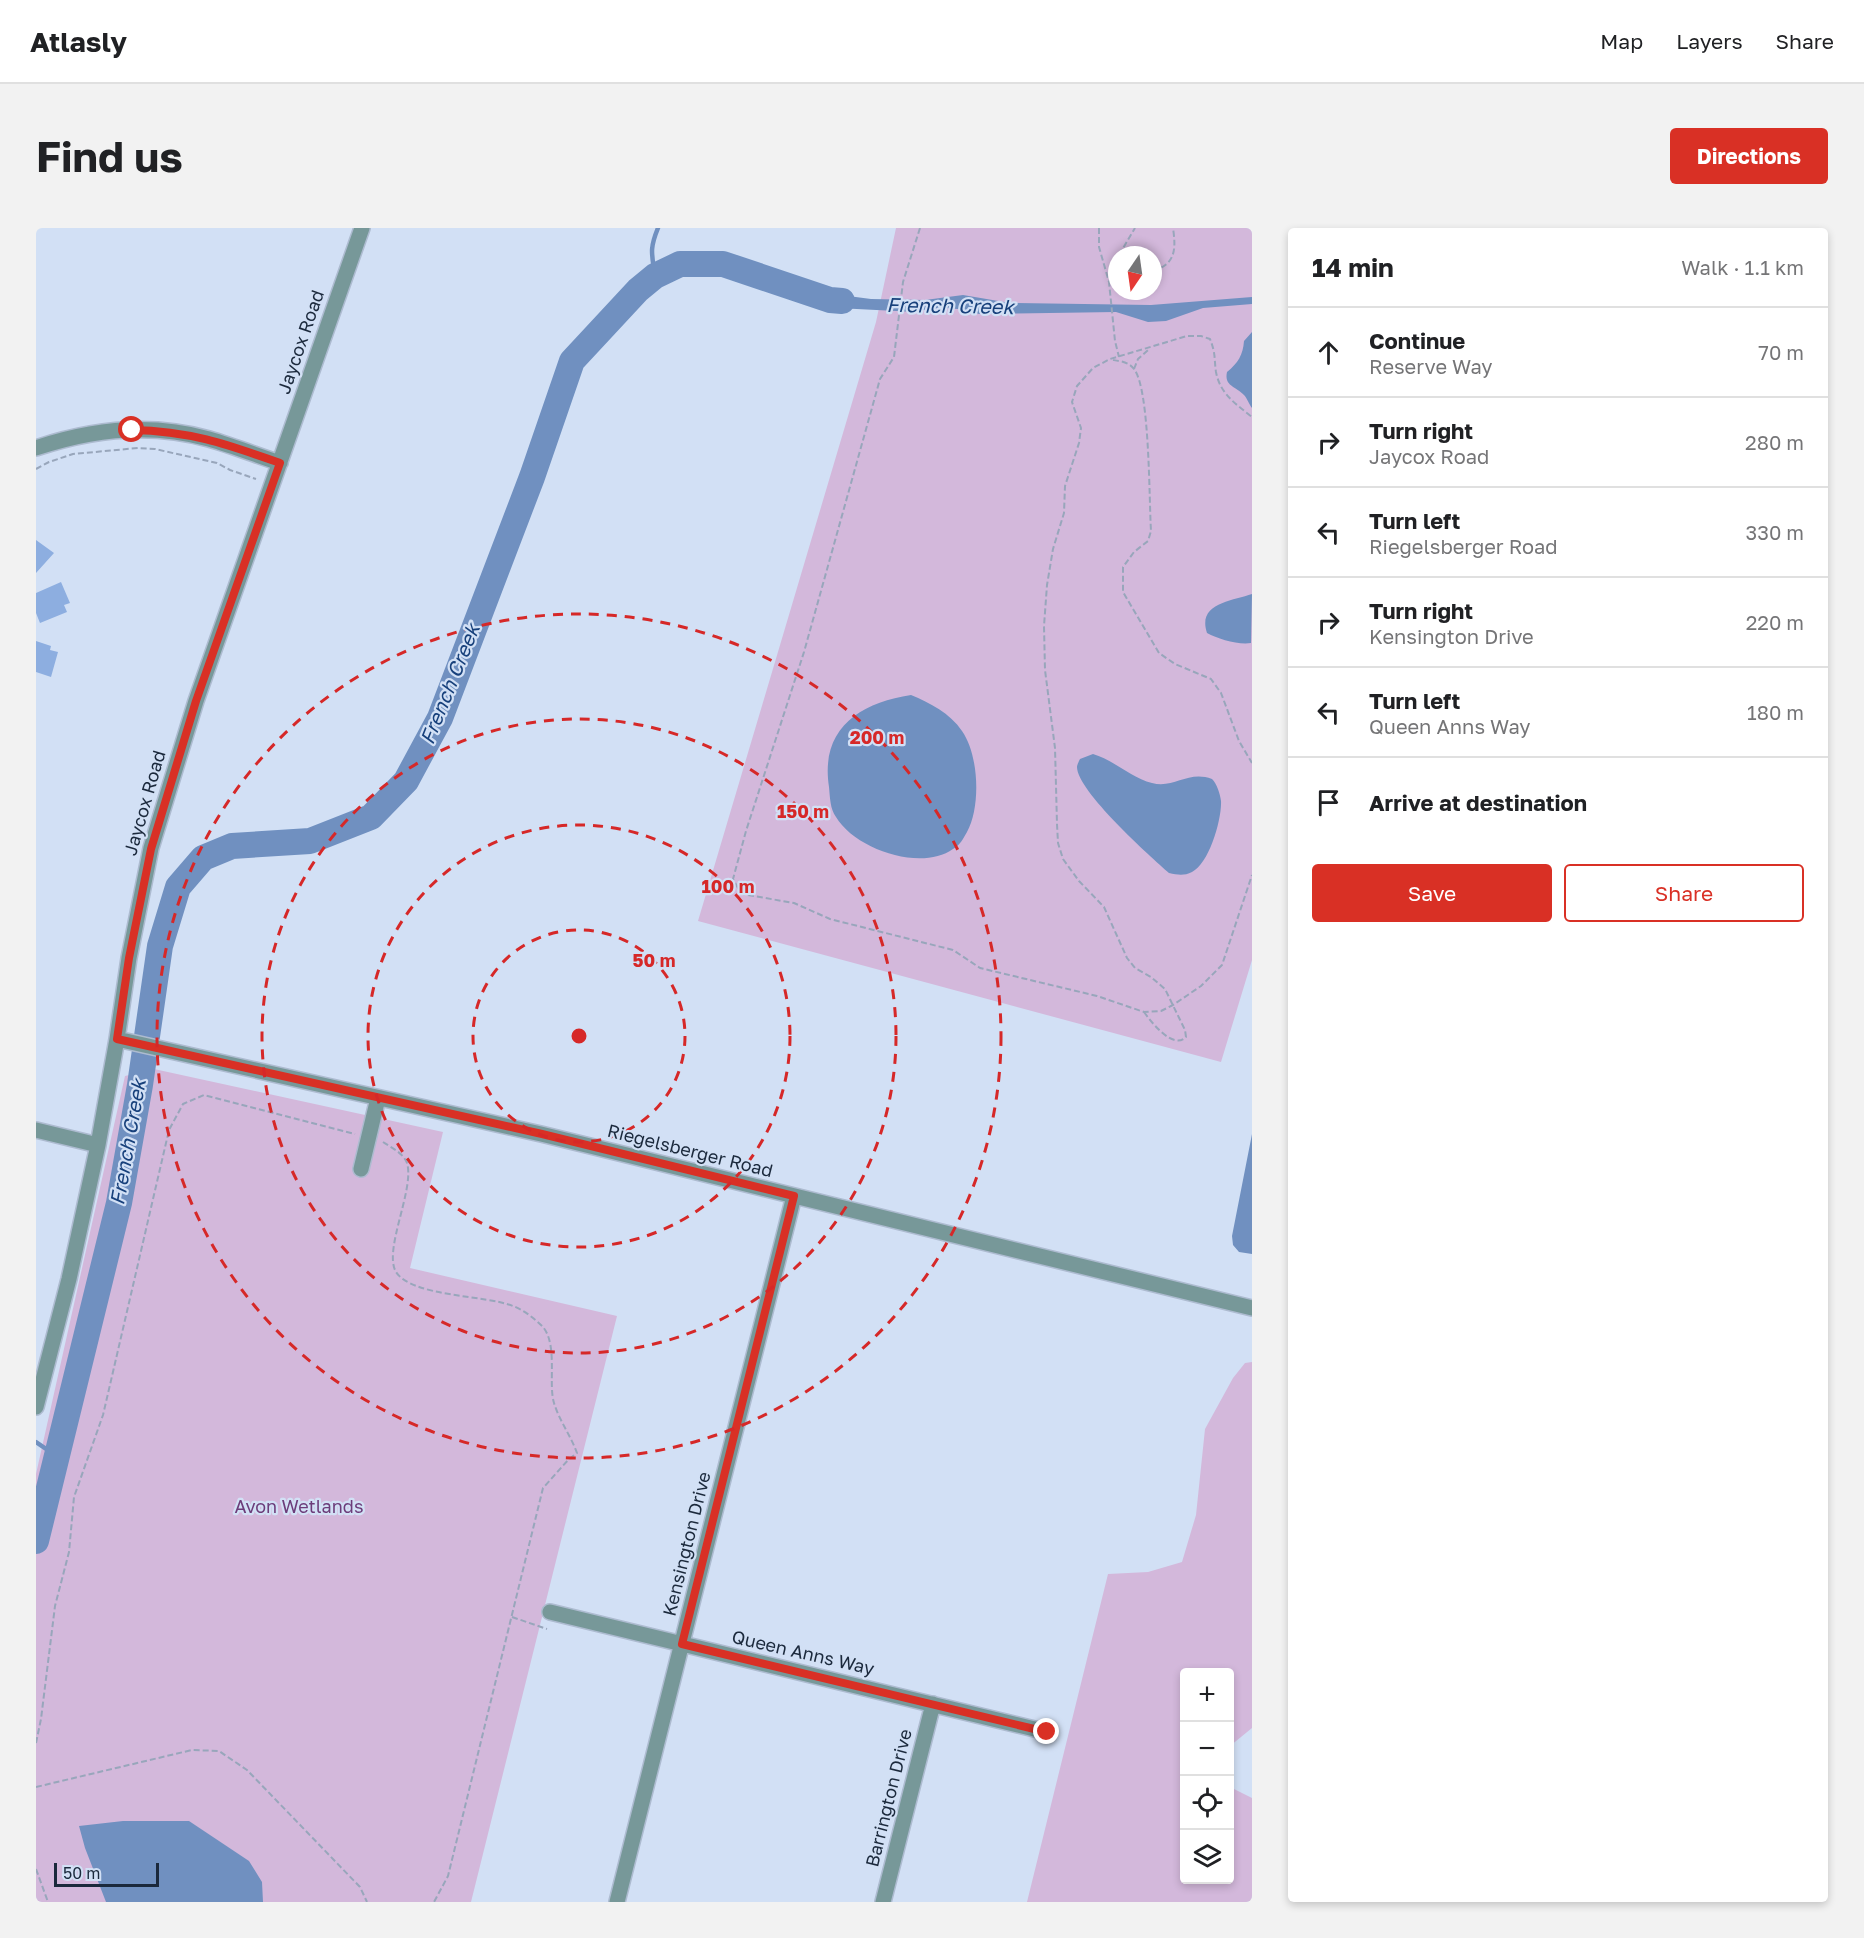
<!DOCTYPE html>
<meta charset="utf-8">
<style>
:root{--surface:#fff;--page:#f2f2f2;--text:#202124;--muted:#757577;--line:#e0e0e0;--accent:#d93025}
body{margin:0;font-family:"Golos Text",sans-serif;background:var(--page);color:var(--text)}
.controls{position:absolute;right:18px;bottom:18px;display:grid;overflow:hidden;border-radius:6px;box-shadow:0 3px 9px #0003}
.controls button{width:54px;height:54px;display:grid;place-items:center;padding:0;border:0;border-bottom:2px solid var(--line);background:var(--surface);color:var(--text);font:30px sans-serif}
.compass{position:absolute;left:1072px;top:18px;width:54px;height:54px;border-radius:50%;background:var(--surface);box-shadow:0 3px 9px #0003;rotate:193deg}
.scale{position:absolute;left:18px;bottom:15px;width:105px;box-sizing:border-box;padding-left:6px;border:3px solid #1b293c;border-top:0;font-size:16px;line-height:21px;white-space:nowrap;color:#1b293c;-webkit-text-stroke:4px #d2e0f5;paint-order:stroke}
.stop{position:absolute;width:18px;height:18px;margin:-14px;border:4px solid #d93025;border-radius:50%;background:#fff}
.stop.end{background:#d93025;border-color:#fff;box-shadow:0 2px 6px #0008}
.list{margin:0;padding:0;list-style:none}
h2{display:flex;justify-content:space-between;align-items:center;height:78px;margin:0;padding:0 24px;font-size:26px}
h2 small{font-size:20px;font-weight:400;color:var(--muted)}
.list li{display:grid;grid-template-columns:39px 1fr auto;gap:18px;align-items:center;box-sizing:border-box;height:90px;padding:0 24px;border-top:2px solid var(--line)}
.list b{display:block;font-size:22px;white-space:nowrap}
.list p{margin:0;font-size:20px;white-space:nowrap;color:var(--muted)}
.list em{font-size:20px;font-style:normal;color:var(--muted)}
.actions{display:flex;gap:12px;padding:18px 24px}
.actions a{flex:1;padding:14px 0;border:2px solid var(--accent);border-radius:6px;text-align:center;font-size:21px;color:var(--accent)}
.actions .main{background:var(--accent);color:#fff}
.icon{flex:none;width:33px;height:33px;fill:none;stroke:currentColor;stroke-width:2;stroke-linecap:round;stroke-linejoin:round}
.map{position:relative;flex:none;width:1216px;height:1674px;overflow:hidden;border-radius:6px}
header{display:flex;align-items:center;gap:36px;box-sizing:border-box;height:84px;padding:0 30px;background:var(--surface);border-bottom:2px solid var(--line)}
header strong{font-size:28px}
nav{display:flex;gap:33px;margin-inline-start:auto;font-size:21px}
.intro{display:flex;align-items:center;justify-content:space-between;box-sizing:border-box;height:144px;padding:0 36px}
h1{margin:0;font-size:42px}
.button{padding:15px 27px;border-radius:6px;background:var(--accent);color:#fff;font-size:21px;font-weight:700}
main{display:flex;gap:36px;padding:0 36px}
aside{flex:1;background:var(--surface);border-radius:6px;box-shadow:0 3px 9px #0003}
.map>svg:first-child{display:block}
.green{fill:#d3b8db;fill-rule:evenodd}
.water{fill:#7090c0}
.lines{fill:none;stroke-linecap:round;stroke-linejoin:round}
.stream{stroke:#7090c0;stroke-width:4.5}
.river{stroke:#7090c0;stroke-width:26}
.building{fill:#8daee0}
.minor-casing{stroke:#adbbd0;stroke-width:18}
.path{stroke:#98a6bb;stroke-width:2;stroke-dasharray:6 3;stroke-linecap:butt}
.minor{stroke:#779899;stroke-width:15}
.route{stroke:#d93025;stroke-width:8}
.ring{fill:none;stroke:#d62828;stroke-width:3;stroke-dasharray:10 8}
.labels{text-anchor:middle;stroke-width:4.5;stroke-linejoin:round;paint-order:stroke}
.street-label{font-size:18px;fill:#1b293c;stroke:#d2e0f5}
.park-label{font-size:18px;fill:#6c3c7a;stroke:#d2e0f5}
.water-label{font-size:20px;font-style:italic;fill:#17407b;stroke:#d2e0f5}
.centre{fill:#d62828;stroke:#d2e0f5;stroke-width:3}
.ring-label{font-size:18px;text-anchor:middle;font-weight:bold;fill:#d62828;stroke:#d2e0f5;stroke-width:4.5;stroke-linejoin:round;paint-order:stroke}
</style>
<header>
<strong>Atlasly</strong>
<nav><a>Map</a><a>Layers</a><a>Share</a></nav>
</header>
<div class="intro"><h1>Find us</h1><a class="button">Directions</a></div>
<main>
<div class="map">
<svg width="1216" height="1674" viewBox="0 0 1216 1674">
<rect width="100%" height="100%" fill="#d2e0f5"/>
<path class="green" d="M860,0H1216V732L1185,834L662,693L840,94ZM1081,27H1117V63H1081Z
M118,841L407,904L374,1040L581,1088L435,1674H0V1246L89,848Z
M1216,1134V1500L1194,1518V1444H1148V1652H1194V1559L1216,1570V1674H991L1072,1346L1112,1344L1146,1334L1160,1287L1169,1201L1197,1150L1209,1135Z"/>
<path class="water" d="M775,60L789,65L835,71L889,72L927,67L974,75L1115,77L1216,69V76L1167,80L1130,93L1112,94L1080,84L943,86C923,79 900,78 880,84L801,80L773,71Z
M1216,104V180C1213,176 1211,170 1208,167C1199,158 1188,158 1191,144C1202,135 1207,127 1208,113Z
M1216,366L1215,415C1202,417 1182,411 1171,405C1161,375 1196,373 1216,366Z
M875,467C894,475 914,485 926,503C943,527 945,579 931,604C927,611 924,617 917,621C885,644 819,621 800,589C794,581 794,569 793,559C784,501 823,475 875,467Z
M1057,526C1078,532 1095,550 1116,555C1138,561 1152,542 1176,551C1181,556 1184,566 1185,573C1186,591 1173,636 1156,644C1148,648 1142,647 1133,645C1115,629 1041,563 1041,539C1041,537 1043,533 1044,531Z
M1216,906V1026L1203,1024L1197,1017L1196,1008Z
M87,1593H153L213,1633L226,1654L227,1674H70L49,1620L43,1598Z"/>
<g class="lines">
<path class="stream" d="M619,48C616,26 613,22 622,0
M0,1214L22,1229"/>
<path class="river" d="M0,1313L83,975L104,857L124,718L142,659L167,630L196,618L274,613L335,589L370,553L404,490L496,249L536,133L602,62L619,48L644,36H687L794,72L806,73"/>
</g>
<path class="building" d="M0,312L18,325L0,345Z
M25,354L34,375L28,377L31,384L4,395L0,385V365Z
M0,413L15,418L14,422L22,424L15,449L0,444Z"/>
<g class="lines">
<defs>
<path id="minor" d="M0,220C56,201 116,195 173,211C197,218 220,227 244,235
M81,811L505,906L1216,1080
M0,902L62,917
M325,941L342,870
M0,1179L33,1051L62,917L81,811L93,730L115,620L160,473L326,0
M514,1384L1011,1504
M581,1674L758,968
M847,1674L897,1476"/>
</defs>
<use href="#minor" class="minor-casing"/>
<path class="path" d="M884,0L867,54L858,129L844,151L768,424L710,603L697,651L702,660L712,667L758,675L794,691L917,722L944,740L1061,768L1108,784L1125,783L1137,777L1165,758L1186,737L1216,647
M1063,0V19L1073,54L1079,113L1083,129
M1083,27L1099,0
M1081,32L1073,54L1081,43
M1117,43C1140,36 1140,21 1137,0
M1077,132C1084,133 1093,134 1098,141C1114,161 1113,273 1115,303L1112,313L1098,324L1087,339V364L1123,425L1139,436L1175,451L1185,465L1203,513L1216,535
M1098,141L1102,131L1112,122
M0,241L13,234L37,226L102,220L119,221L181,235L194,242L220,251
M1108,784C1116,795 1137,822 1150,809L1149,802L1129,761L1115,749L1099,740L1091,730L1068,679L1043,653L1027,631L1022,615L1021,596L1019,520L1009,442L1008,398L1011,357L1017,321L1028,285L1029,258L1043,215L1045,200L1036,174L1041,158L1057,140L1074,131L1151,108H1165L1174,111C1180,126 1178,131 1180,144C1184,166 1200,176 1216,189
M347,914C356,920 367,925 371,935C379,961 347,1022 360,1044C376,1069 450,1067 477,1078C488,1082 499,1091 507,1099C522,1117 512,1156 518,1175C523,1192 535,1208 541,1225L533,1231L507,1260L412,1648L398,1674
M476,1389L511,1401
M0,1515L5,1491L19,1378L33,1324L38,1269L67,1187L133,902L147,876L168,867L319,906
M0,1559L156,1522L183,1523L211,1542L324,1659L331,1674
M0,1641L12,1674"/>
<use href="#minor" class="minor"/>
</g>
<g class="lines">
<path class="route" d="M96,202C154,203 190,216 244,235L160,473L115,621L93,730L81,811L506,906L758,968L646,1416L1011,1504"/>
</g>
<g class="ring">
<circle cx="543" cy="808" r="106"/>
<circle cx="543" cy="808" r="211"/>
<circle cx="543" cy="808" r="317"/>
<circle cx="543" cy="808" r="422"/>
</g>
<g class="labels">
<g class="street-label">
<text transform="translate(265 114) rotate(-71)" y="6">Jaycox Road</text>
<text transform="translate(109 575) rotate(-74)" y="6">Jaycox Road</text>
<text transform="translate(654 923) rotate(14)" y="6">Riegelsberger Road</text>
<text transform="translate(651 1316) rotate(-76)" y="6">Kensington Drive</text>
<text transform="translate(767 1425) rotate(13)" y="6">Queen Anns Way</text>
<text transform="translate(853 1570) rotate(-76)" y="6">Barrington Drive</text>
</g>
<g class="park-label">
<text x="263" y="1285">Avon Wetlands</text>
</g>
<g class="water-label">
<text transform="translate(914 78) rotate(1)" y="7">French Creek</text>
<text transform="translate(414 456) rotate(-68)" y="7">French Creek</text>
<text transform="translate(92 914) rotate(-80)" y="7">French Creek</text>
</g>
</g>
<circle cx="543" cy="808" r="9" class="centre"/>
<g class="ring-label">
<text x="841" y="516">200 m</text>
<text x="767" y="590">150 m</text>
<text x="692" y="665">100 m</text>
<text x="618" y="739">50 m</text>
</g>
</svg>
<div class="controls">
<button>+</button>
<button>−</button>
<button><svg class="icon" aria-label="locate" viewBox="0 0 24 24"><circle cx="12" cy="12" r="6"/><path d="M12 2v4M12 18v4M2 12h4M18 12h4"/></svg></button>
<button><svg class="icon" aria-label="layers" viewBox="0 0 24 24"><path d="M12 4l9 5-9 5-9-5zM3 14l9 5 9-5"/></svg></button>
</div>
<svg class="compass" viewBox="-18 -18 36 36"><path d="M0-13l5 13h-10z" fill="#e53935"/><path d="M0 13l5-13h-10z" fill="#757577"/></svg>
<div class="scale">50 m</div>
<div class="stop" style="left:96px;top:202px"></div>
<div class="stop end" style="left:1011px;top:1504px"></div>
</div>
<aside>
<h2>14 min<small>Walk · 1.1 km</small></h2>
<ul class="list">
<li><svg class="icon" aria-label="ahead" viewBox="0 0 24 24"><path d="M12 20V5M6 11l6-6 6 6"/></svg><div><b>Continue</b><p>Reserve Way</p></div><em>70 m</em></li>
<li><svg class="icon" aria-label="right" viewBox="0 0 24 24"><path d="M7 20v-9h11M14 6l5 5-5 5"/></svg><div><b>Turn right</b><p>Jaycox Road</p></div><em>280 m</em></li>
<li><svg class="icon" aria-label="left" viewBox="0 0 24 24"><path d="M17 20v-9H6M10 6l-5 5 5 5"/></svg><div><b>Turn left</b><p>Riegelsberger Road</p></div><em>330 m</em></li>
<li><svg class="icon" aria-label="right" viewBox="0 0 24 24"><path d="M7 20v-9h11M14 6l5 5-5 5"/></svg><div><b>Turn right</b><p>Kensington Drive</p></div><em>220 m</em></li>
<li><svg class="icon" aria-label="left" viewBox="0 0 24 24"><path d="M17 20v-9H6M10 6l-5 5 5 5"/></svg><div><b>Turn left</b><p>Queen Anns Way</p></div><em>180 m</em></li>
<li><svg class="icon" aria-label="arrive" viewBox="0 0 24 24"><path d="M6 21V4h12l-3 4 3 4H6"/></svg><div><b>Arrive at destination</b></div></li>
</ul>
<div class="actions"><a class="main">Save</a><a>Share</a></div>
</aside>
</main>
